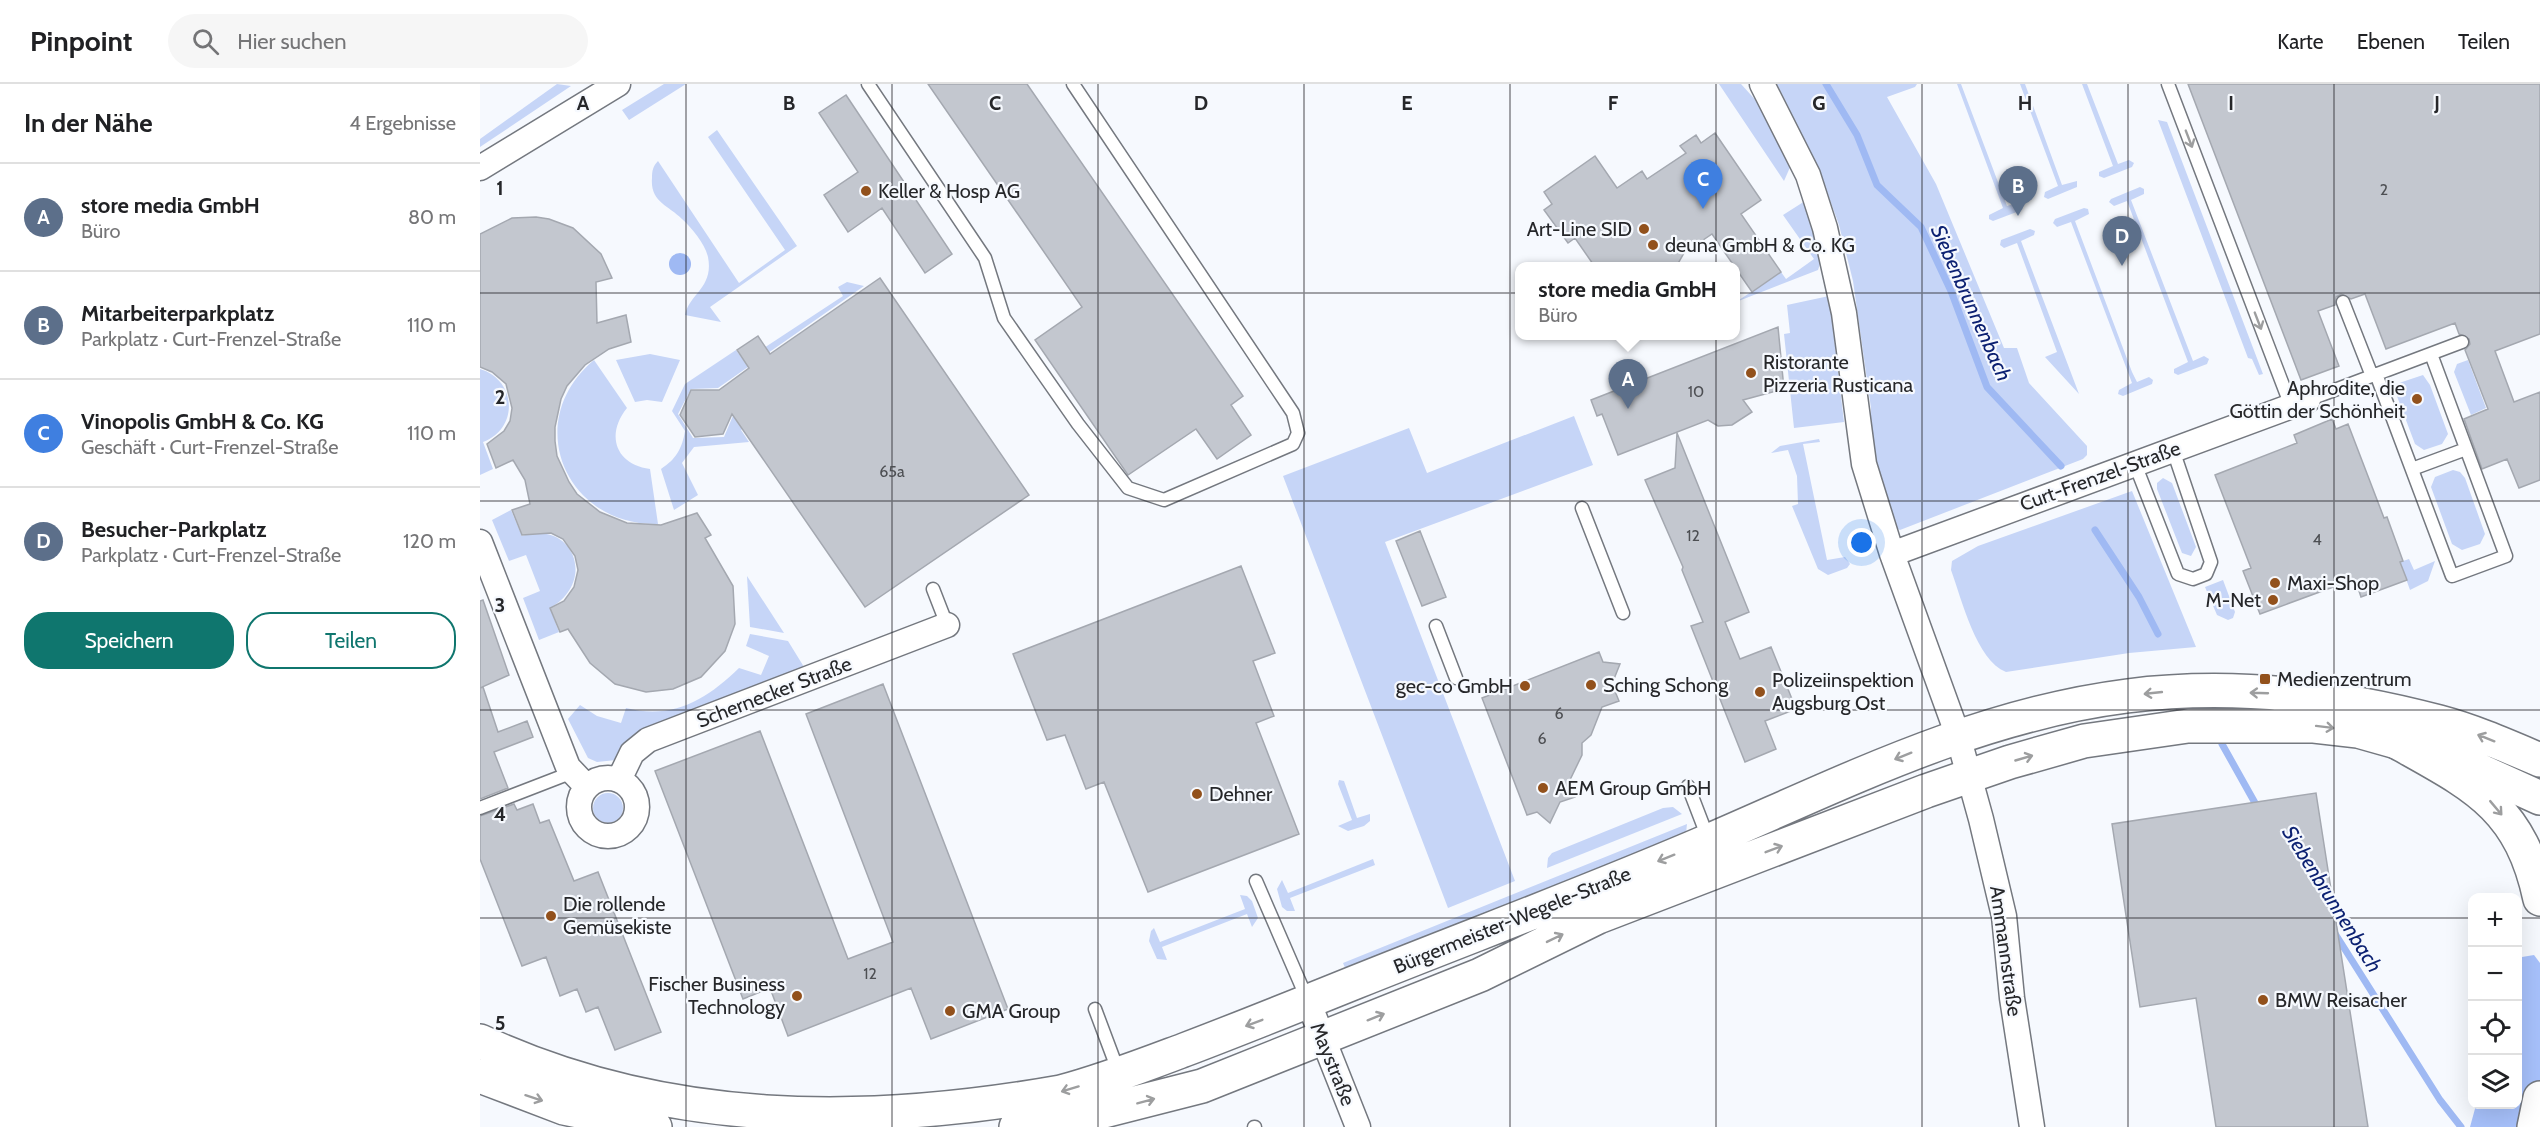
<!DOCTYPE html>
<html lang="de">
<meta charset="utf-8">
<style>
:root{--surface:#fff;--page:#f6f6f6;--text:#202124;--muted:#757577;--line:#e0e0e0;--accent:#0f766e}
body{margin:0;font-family:Cabin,sans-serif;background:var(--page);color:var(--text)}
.controls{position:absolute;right:18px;bottom:18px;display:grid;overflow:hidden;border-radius:12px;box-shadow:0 6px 24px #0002}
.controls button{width:54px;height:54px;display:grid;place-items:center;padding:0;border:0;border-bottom:2px solid var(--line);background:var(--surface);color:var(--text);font:30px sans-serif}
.you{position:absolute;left:1382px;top:459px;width:21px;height:21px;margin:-15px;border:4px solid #fff;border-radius:50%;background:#1a73e8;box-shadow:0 0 0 9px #1a73e833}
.badge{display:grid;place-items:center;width:39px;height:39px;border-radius:50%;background:var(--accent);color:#fff;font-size:20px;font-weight:700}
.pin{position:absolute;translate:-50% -50px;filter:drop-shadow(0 2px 3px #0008)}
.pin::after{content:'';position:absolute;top:32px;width:21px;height:18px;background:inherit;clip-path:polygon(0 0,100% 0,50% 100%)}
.popup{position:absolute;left:1035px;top:178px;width:225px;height:78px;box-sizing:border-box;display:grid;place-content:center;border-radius:12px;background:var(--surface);filter:drop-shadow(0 2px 4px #0005);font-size:20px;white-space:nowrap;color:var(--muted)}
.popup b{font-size:22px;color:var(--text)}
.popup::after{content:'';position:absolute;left:50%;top:100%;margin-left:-12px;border:12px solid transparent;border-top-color:var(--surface)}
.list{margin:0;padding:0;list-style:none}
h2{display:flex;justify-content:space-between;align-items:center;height:78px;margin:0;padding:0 24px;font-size:26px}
h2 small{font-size:20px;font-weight:400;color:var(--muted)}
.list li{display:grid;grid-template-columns:39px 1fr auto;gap:18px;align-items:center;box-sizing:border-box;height:108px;padding:0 24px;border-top:2px solid var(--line)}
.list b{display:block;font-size:22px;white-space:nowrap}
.list p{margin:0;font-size:20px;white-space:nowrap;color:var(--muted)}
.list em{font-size:20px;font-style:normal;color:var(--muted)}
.actions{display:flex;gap:12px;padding:18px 24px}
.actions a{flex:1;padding:14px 0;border:2px solid var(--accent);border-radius:24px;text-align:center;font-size:21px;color:var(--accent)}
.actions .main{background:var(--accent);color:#fff}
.icon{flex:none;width:33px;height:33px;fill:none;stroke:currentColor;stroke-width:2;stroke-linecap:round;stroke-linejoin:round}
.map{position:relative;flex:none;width:2060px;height:1043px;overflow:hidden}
header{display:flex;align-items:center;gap:36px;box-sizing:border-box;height:84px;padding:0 30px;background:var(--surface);border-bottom:2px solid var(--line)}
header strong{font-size:28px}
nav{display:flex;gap:33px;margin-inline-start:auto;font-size:21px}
.search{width:420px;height:54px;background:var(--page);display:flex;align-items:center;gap:15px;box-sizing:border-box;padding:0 21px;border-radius:33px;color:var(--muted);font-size:22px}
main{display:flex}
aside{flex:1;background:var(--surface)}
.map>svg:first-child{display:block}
.green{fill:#c6d5f7}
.forest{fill:#a7c1fb}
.water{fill:#9fb9f3}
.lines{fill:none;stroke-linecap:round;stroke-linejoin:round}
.stream{stroke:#9fb9f3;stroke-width:7}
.building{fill:#c3c7cf;stroke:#a4a8b0;stroke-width:1.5}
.service-casing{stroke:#74787f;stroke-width:15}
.minor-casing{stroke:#74787f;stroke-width:27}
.secondary-casing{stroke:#74787f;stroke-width:36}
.primary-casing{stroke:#74787f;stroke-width:36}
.service{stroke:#fff;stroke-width:12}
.minor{stroke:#fff;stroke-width:24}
.secondary{stroke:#fff;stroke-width:33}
.primary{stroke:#fff;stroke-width:33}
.oneway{stroke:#9d9e9f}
.grid{fill:none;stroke:#26272a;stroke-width:1.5;stroke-opacity:0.55}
.poi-dot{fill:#92511c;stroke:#f6f9fe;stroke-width:2}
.labels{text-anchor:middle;stroke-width:4.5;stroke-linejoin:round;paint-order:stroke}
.number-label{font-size:16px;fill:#4d4f53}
.poi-label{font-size:20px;fill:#26272a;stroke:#f6f9fe;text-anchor:start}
.street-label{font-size:20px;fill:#26272a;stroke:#f6f9fe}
.water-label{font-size:21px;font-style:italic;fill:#0c2172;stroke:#f6f9fe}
.grid-label{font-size:20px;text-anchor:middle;font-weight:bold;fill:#26272a;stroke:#f6f9fe;stroke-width:4.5;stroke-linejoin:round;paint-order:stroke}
</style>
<header>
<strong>Pinpoint</strong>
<div class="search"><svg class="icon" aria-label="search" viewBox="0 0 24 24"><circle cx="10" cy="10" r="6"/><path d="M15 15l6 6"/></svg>Hier suchen</div>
<nav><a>Karte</a><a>Ebenen</a><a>Teilen</a></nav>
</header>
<main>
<aside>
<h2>In der Nähe<small>4 Ergebnisse</small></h2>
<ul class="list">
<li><span class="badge" style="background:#5c6f8a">A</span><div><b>store media GmbH</b><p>Büro</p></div><em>80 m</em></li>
<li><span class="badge" style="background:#5c6f8a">B</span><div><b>Mitarbeiterparkplatz</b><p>Parkplatz · Curt-Frenzel-Straße</p></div><em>110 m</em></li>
<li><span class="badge" style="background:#3f7fe0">C</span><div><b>Vinopolis GmbH &amp; Co. KG</b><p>Geschäft · Curt-Frenzel-Straße</p></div><em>110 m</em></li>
<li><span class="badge" style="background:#5c6f8a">D</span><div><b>Besucher-Parkplatz</b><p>Parkplatz · Curt-Frenzel-Straße</p></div><em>120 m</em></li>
</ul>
<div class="actions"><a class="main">Speichern</a><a>Teilen</a></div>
</aside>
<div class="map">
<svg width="2060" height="1043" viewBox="0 0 2060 1043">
<rect width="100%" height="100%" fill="#f6f9fe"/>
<path class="green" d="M77,0L91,2L0,63V55Z
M184,0H206L149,36L142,26Z
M1239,0H1261L1280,21L1311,81L1304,97Z
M1297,0H1437L1435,3L1407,13L1456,100L1524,264H1537L1549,299L1607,362V371L1603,375L1420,446L1412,442L1395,380L1390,349L1391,324L1373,197L1359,141L1338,83Z
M1477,0H1481L1527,122L1539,118L1544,120L1542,126L1513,137L1509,135V131L1523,124Z
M1540,0H1545L1582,101L1597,97V103L1568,115L1564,113L1565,108L1578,102Z
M1602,0H1607L1638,80L1649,76L1654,79L1652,83L1624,94L1619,92V88L1633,82Z
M1678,36L1687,38L1783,290L1779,291L1772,275L1768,274Z
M237,46L317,162L230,223L241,238L205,231C209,210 234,204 228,173C225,160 212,144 202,135C188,121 170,118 172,94C172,87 173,82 178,77L259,199L305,166L228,53Z
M1660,103L1664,105V110L1651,116L1713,277L1724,272L1729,275L1727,280L1698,291L1694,289V285L1708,278L1647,117L1634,122L1629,118L1631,115Z
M1325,117L1342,174L1338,186L1256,218L1301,188L1306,195L1334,175L1303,131Z
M1604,124L1608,125L1609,130L1595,137L1652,288L1657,298L1669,293L1673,296L1672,300L1643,312L1638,310L1639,306L1652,299L1591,138L1577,143L1573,139L1575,135Z
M1550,145L1555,147L1554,151L1541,157L1599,310L1565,273L1577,268L1537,159L1524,164L1520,161L1521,156Z
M367,198L384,202L238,304L211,305L198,330L213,354L244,353L255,327L274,335L261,346L269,358L214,363L202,379L218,411L194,426L181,385C196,375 202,365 205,347L192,327L205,300L256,266L264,277L363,212L358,203Z
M1349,212L1364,338L1314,344L1304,250L1310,249L1307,221Z
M170,270L200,276L182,318L167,316L155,318L136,276Z
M114,276L147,324C125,351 136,381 170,385L178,440C85,442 41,337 114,276Z
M1988,276L2006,324L1991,331L1974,288L1977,280Z
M0,285C37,296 39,345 3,358L13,385L0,391Z
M1943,291L1950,301L1968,350L1962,360L1944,366L1935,360L1915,307L1916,300Z
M1094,332L1113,381L905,458L1035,797L968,824L803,392L929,344L947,389Z
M1339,355L1340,358L1323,360L1347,476L1365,473L1370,480L1367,484L1348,491L1338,485L1312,422L1318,420L1317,392L1308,366L1291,369L1300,362Z
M1973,386L1980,388L1985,394L2005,450L2000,460L1982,466L1972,460L1951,403L1955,393Z
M1683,394L1692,399L1716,463L1711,472L1702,469L1677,405V399Z
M1652,407L1716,563L1649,569L1526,588C1496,576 1482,516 1471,486L1472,477L1498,462Z
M31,426L42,452C94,435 117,498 70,524L79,548L59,556L43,514L60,507L46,471L29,477L12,436Z
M1929,475L1934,486L1955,477L1948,497L1930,506L1920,478Z
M267,492L304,549L270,543Z
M1743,496L1755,528L1753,534L1748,536L1737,531L1725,503Z
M270,550L308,557L324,583L164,647L136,676L117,678L108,674L88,635L100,621L117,632L141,639L146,624C193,636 226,616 259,584L281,591L289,572L266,562Z
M859,696L864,697L877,734L890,730V737L884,742L868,747L858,742L872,736L858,700Z
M113 724a15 15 0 1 1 30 0a15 15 0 1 1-30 0Z
M1193,723L1202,730L1067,784L1068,774L1072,769L1183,724Z
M1207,740L1206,749L868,891L863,879Z
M893,775L895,781L810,814L815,827H807L802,823L797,805L802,796L808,809Z
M760,811L767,812L772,817L778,834L772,843L767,830L682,863L687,876L677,875L669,857L671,847L674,844L680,858L765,825Z"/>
<path class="forest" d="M2054,871L2060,879V1014L2054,1043H1990L1996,1021L2038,1020V884L2042,873Z"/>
<path class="water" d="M189 180a11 11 0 1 1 22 0a11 11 0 1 1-22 0Z"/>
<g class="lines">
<path class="stream" d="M1346,0L1377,51L1397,101L1441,143L1471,207L1507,303L1581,382
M1615,446L1659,513L1678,550
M1742,660L1779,726
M1854,848L1960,1016L1981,1043"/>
</g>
<path class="building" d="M448,0H547L763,312L751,321L771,351L737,375L716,345L648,391L555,256L602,223Z
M1708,0H2060V250L2015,267L2034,318L2060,308V396L2039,404L2027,375L2002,385L1984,335L2008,325L1985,266L1990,260L1989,255L1979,250L1975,239L1906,265L1885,210L1871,215L1861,210L1856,213L1855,221L1838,227L1859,282L1821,296Z
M366,11L472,170L445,189L402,124L368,148L344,111L378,88L339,29Z
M1235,49L1281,116L1261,130L1301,188L1272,208L1232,150L1204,169L1196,183H1115L1095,154L1088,159L1064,126L1072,120L1064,108L1115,72L1137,104L1162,87L1167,95L1206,69L1200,62L1216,51L1221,59Z
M56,133L69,135L93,144L121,170L132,194L116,198L117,239L146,231L151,258L129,265L105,281L87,302L81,315L75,343V357L77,372L89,398L97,410L120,428L147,439L181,441L217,429L231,451L225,454L253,502L255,540L245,567L221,593L193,605L166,608L135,600L110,579L88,545L80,548L70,524L84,517L94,503L98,486L95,472L83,455L71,449L42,451L32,426L50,420L45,396L33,376L16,384L7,360L24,347L30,337L32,324L26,300L12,288L0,283V150L32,134Z
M400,194L549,411L385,523L252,330L243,350L215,353L200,331L211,306H239L269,284L257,266L278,252L290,270Z
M1298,243L1304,305L1263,316L1272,328L1252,341L1238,342L1228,336L1138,371L1122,330L1117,332L1111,316Z
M1852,335L1856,345L1868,340L1904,434L1907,433L1923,477L1920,478L1927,496L1881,513L1875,495L1780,530L1763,487L1771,484L1735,391L1817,359L1814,351Z
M1197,349L1269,528L1245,538L1260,575L1291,563L1316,625L1285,637L1296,665L1265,678L1211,542L1223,538L1202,486L1203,483L1165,396L1195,384Z
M940,447L966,513L942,522L916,457Z
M761,482L795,569L773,577L794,632L776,639L819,750L668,808L624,698L606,705L585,651L567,656L533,570Z
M3,516L29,591L0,604V517Z
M1119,568L1123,578L1140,580L1132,600L1139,617L1122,623L1111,651L1102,659V671L1089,698L1095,713L1080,718L1070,739L1057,728L1047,731L1002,614Z
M403,600L528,925L451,955L431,904L308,952L290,904L263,915L175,687L280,647L368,875L413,858L326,630Z
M3,603L18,648L47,637L53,653L14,668L28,704L0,715V604Z
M1836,709L1888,1043H1736L1716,914L1660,923L1632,740Z
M34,720L37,726L53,720L60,739L69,736L94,797L118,788L181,948L135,966L118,923L106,928L97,905L80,912L66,873L42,882L0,775V732Z"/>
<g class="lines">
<defs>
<path id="service" d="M388,0L505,174L524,234L598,340L648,404L684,416L813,360L818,349L813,329L593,0
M1688,0L1811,322
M1863,218L1892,292
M1896,290L1972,492L2026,472L1951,270
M1828,316L1982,258
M1655,380L1698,490L1713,495L1726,490L1731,478L1693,366
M1932,385L1986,365
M1102,424L1143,529
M453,505L467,541
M956,542L976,594
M1208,702L1228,754
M0,724L93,688
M776,797L828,917
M615,925L639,989
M774,1043H775"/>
<path id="minor" d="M1282,0L1328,91L1345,144L1364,229L1384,380L1412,470L1478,652L1501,735L1524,832L1532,914L1552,1043
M0,84L138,0
M0,458L88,683L107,703
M1412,470L1828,316
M99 723a29 29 0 1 1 58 0a29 29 0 1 1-58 0Z
M139,696L152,669L168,656L467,541
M828,917L878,1043"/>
<path id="secondary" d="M0,957C185,1043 383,1043 581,1008C623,997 664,981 704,966C762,944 819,921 876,898C993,851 1112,807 1228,757C1365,698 1497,631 1647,612C1750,599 1858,611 1959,638C1993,647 2027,662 2060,676
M0,992L84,1024L175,1043
M536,1043L620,1028L722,1002L1000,891L1118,833L1446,707L1530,678L1604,657L1708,642H1834L1878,647L1970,673L2060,714"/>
<path id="primary" d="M1915,657C1993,701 2040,721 2060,815
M2054,1043L2060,1014"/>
</defs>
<use href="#service" class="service-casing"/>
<use href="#minor" class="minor-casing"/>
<use href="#secondary" class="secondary-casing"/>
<use href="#primary" class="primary-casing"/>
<use href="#service" class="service"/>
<use href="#minor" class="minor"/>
<use href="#secondary" class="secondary"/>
<use href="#primary" class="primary"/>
</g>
<defs><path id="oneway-shaft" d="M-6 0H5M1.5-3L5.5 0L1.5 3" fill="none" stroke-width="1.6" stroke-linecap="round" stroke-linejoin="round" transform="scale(1.5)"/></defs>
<g class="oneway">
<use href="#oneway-shaft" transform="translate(1709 55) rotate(69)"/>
<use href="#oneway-shaft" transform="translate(1778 237) rotate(69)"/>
<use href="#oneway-shaft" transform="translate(1673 609) rotate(174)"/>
<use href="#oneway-shaft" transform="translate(1779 609) rotate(-178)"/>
<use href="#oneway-shaft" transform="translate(1845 643) rotate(7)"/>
<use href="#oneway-shaft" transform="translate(2006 654) rotate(-158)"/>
<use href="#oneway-shaft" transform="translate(1423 672) rotate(158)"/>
<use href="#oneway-shaft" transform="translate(1544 674) rotate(-16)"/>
<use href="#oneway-shaft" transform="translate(2016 724) rotate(50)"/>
<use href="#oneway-shaft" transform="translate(1294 765) rotate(-21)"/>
<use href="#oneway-shaft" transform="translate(1186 774) rotate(158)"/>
<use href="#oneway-shaft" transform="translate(1075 854) rotate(-26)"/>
<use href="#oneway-shaft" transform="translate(896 933) rotate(-22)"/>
<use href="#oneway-shaft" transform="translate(774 939) rotate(159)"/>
<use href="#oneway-shaft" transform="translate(590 1005) rotate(163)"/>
<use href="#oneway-shaft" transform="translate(54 1014) rotate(18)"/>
<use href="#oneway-shaft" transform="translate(666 1017) rotate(-15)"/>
</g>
<path class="grid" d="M206,0V1043M412,0V1043M618,0V1043M824,0V1043M1030,0V1043M1236,0V1043M1442,0V1043M1648,0V1043M1854,0V1043M0,209H2060M0,417H2060M0,626H2060M0,834H1992M2038,834H2060"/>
<g class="poi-dot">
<circle cx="386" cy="107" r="6"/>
<circle cx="1164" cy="145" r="6"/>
<circle cx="1173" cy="161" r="6"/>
<circle cx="1271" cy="289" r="6"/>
<circle cx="1937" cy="315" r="6"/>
<circle cx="1795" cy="499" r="6"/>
<circle cx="1793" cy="516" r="6"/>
<rect x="1779" y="589" width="12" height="12" rx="3"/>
<circle cx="1111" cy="601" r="6"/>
<circle cx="1045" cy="602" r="6"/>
<circle cx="1280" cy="608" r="6"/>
<circle cx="1063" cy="704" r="6"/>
<circle cx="717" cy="710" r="6"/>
<circle cx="71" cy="832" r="6"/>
<circle cx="317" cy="912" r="6"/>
<circle cx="1783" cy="916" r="6"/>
<circle cx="470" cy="927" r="6"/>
</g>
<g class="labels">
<g class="number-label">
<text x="1904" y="111">2</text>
<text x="1216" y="313">10</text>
<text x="412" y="393">65a</text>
<text x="1213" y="457">12</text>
<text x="1837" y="461">4</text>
<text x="1079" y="635">6</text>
<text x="1062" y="660">6</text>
<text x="390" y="895">12</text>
</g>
<g class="poi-label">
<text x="398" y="114">Keller &amp; Hosp AG</text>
<text x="1152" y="152" text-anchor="end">Art-Line SID</text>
<text x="1185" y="168">deuna GmbH &amp; Co. KG</text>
<text x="1283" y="285">Ristorante<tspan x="1283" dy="23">Pizzeria Rusticana</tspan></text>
<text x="1925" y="311" text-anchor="end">Aphrodite, die<tspan x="1925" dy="23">Göttin der Schönheit</tspan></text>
<text x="1807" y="506">Maxi-Shop</text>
<text x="1781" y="523" text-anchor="end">M-Net</text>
<text x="1797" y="602">Medienzentrum</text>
<text x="1292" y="603">Polizeiinspektion<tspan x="1292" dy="23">Augsburg Ost</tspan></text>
<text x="1123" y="608">Sching Schong</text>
<text x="1033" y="609" text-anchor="end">gec-co GmbH</text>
<text x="1075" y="711">AEM Group GmbH</text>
<text x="729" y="717">Dehner</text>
<text x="83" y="827">Die rollende<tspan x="83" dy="23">Gemüsekiste</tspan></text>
<text x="305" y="907" text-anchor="end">Fischer Business<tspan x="305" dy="23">Technology</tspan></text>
<text x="1795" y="923">BMW Reisacher</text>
<text x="482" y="934">GMA Group</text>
</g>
<g class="street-label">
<text transform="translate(1620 392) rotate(-20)" y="7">Curt-Frenzel-Straße</text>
<text transform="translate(294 608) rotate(-21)" y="7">Schernecker Straße</text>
<text transform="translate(1032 836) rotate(-22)" y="7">Bürgermeister-Wegele-Straße</text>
<text transform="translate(1526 867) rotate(82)" y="7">Ammannstraße</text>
<text transform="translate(853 980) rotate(68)" y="7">Maystraße</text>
</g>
<g class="water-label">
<text transform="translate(1491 219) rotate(66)" y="7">Siebenbrunnenbach</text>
<text transform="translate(1852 815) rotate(58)" y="7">Siebenbrunnenbach</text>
</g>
</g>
<g class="grid-label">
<text x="103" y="26">A</text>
<text x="309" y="26">B</text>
<text x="515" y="26">C</text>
<text x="721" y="26">D</text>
<text x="927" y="26">E</text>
<text x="1133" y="26">F</text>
<text x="1339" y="26">G</text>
<text x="1545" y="26">H</text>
<text x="1751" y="26">I</text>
<text x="1957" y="26">J</text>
<text x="20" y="111">1</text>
<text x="20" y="320">2</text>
<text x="20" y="528">3</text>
<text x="20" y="737">4</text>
<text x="20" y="946">5</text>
</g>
</svg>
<div class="controls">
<button>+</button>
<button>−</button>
<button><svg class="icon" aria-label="locate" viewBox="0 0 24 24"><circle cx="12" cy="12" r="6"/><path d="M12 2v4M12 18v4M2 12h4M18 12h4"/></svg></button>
<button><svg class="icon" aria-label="layers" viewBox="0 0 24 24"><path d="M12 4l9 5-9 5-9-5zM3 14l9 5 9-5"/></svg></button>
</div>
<div class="you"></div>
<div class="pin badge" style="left:1148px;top:325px;background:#5c6f8a">A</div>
<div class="popup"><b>store media GmbH</b>Büro</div>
<div class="pin badge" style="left:1538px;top:132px;background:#5c6f8a">B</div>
<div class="pin badge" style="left:1223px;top:125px;background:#3f7fe0">C</div>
<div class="pin badge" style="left:1642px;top:182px;background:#5c6f8a">D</div>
</div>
</main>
